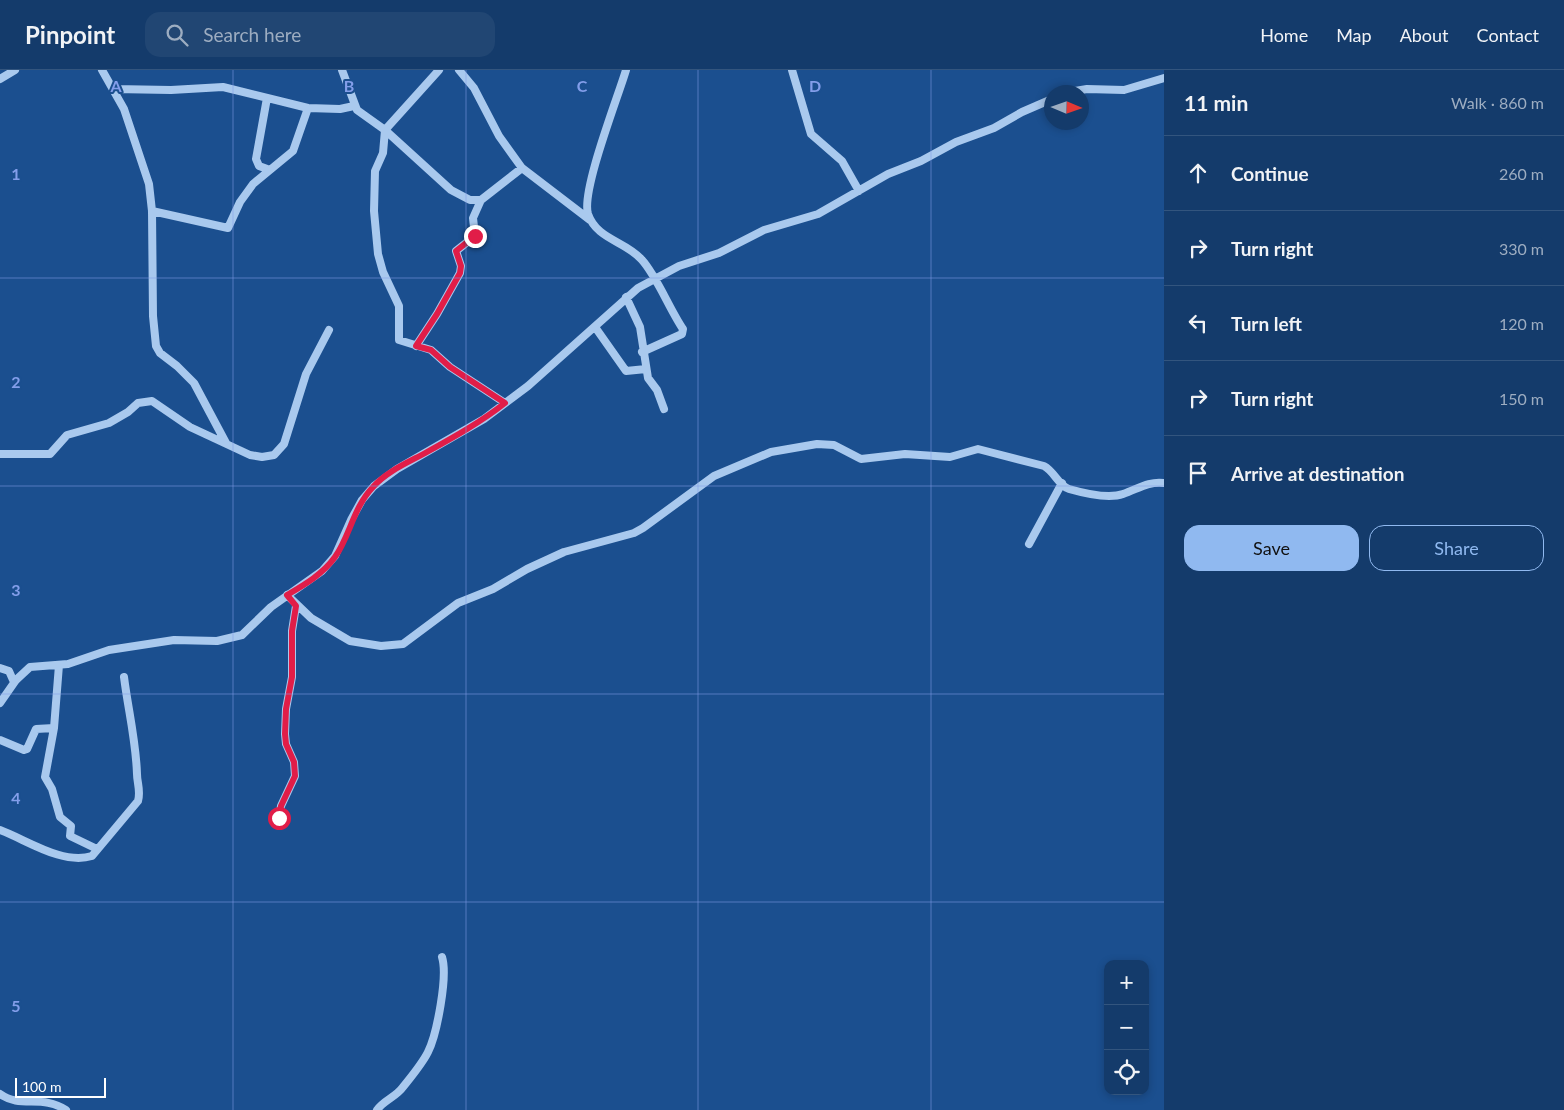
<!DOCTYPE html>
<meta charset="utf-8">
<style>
:root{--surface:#143b6b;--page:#214673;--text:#f1f3f6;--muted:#9dadc1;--line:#33557e;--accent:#90b9f0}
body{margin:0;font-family:Lato,sans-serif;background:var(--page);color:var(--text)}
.controls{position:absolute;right:15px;bottom:15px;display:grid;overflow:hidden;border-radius:10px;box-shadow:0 2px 8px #0003}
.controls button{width:45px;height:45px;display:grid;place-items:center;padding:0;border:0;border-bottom:1px solid var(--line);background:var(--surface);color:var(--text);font:25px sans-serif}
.compass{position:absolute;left:1044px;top:15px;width:45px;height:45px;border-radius:50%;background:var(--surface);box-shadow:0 2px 8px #0003;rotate:92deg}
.scale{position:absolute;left:15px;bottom:12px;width:91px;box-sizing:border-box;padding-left:5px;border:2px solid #fff;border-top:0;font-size:14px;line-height:18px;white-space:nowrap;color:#fff;-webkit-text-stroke:4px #1b4f8f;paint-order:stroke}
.stop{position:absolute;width:15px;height:15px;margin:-11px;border:4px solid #e11d48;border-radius:50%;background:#fff}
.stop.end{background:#e11d48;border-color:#fff;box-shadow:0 1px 5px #0008}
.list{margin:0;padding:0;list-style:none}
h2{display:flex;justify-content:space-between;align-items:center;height:65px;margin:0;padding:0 20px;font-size:21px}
h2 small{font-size:16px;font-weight:400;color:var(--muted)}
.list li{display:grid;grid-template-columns:32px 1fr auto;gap:15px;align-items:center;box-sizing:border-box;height:75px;padding:0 20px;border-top:1px solid var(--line)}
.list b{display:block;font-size:19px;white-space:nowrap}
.list em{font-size:16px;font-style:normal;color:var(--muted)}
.actions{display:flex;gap:10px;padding:15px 20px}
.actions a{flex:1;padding:11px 0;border:1px solid var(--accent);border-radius:15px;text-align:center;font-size:18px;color:var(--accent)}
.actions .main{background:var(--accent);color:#111}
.icon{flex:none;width:28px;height:28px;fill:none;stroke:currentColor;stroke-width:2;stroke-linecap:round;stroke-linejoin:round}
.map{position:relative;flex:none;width:1164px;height:1040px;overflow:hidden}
header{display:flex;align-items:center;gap:30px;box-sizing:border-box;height:70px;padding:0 25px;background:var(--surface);border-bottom:1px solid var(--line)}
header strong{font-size:24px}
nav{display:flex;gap:28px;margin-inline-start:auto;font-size:18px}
.search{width:350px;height:45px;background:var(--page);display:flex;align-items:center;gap:12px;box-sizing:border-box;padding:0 18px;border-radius:15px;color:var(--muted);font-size:19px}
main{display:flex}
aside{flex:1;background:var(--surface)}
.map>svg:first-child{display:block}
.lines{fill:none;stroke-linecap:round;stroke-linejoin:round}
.minor{stroke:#a9c9ee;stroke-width:8}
.route{stroke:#e11d48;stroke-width:6}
.grid{fill:none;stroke:#839eea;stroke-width:1;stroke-opacity:0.55}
.grid-label{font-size:16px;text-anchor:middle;font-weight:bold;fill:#839eea;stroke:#1b4f8f;stroke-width:4;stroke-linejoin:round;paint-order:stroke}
</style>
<header>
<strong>Pinpoint</strong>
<div class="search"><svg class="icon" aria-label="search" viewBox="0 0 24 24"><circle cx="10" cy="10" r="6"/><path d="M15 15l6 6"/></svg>Search here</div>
<nav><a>Home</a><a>Map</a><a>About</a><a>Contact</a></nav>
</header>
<main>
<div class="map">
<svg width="1164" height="1040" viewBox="0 0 1164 1040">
<rect width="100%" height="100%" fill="#1b4f8f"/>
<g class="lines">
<path class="minor" d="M102,0L124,39L149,114L152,141L153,246L156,276L160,283L177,296L194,313L226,373
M342,0L357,40L385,60L451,120L470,130H481L522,98
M439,0L385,60L383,83L375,101L374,141L378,184L383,202L399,236V270L431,280L450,297L505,333
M459,0L474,18L499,66L522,98L590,150
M626,0C618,27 581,121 588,144C597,170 626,171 642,190C656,205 670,240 683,259L682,264L642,282
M792,0L811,64L842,91L859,121
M0,9L15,0
M114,19L171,20L223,17L308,38L340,39L354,36
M1069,22L1087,19L1124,20L1164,8
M267,28L256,89L259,96L270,100
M152,141L228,158L240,132L253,114L293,81L308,38
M626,227L640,257L648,308L657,320L664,339
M595,257L626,301L646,299
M416,276L437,244L460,203L461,196L456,181L475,166L473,148L481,130
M0,384H50L67,365L109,353L128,342L138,333L152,331L190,357L250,385L262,387L274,385L284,374L306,304L329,260
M1029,474L1062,413
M287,525L311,548L350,571L381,576L403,574L458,533L493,519L527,499L564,482L634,463L643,458L714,406L771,382L817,374L834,375L861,389L905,384L950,387L978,379L1044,396C1054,401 1059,416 1069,419C1083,423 1109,429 1123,424C1138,419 1148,411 1164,413
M59,595L54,658L45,707L52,719L60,747L71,756L70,766L97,779
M0,598L9,601L13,610H16
M0,633L16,610L30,597L68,594L109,580L174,570L217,571L242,565L271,537L322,501L335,486L351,450L362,430L374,416L397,399L484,349L528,316L638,218L679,196L719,183L764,160L818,144L888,104L921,91L956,72L994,58L1022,42L1052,29
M0,670L24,680L27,679L36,659L54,658
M279,748L281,736L295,706L294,692L286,674L285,664L286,639L292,607V561L296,536
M0,760C27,770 62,795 92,786L138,731C141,721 137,713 137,704C136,671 128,639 124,607
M0,1024C21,1039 42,1024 66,1040
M377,1040C384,1030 396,1027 403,1017C411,1007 422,994 428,982C437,964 448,906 442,887"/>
</g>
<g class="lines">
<path class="route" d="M279,748L281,736L295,706L294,692L286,674L285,664L286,639L292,607V561L296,536L287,525C304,515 323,504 335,487C350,466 353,438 373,417C387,401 409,392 427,382C454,367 481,352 505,333L450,297L431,280L416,276L437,244L460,203L461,196L456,181L475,166"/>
</g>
<path class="grid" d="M233,0V1040M466,0V1040M698,0V1040M931,0V1040M0,208H1164M0,416H1164M0,624H1164M0,832H1164"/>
<g class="grid-label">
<text x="116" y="22">A</text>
<text x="349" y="22">B</text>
<text x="582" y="22">C</text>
<text x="815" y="22">D</text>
<text x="16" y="110">1</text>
<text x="16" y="318">2</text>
<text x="16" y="526">3</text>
<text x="16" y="734">4</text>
<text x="16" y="942">5</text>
</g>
</svg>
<div class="controls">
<button>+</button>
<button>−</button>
<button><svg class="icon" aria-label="locate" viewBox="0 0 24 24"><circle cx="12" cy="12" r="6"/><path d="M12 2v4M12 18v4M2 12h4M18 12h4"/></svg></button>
</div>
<svg class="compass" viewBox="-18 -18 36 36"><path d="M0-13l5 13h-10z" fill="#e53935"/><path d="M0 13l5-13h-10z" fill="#9dadc1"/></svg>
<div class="scale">100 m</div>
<div class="stop" style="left:279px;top:748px"></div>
<div class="stop end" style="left:475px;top:166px"></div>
</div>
<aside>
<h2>11 min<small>Walk · 860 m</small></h2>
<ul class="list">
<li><svg class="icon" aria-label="ahead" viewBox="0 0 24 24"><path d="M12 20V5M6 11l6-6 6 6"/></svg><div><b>Continue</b></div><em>260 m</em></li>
<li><svg class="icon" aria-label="right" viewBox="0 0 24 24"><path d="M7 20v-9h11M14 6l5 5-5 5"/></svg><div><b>Turn right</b></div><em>330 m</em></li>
<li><svg class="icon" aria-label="left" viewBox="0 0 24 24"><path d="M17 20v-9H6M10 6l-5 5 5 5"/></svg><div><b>Turn left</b></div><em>120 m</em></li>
<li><svg class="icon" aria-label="right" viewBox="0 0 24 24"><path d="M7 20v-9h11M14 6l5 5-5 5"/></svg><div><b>Turn right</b></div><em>150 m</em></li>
<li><svg class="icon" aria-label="arrive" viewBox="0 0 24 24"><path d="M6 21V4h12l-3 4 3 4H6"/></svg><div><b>Arrive at destination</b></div></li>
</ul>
<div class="actions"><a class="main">Save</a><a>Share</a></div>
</aside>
</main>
